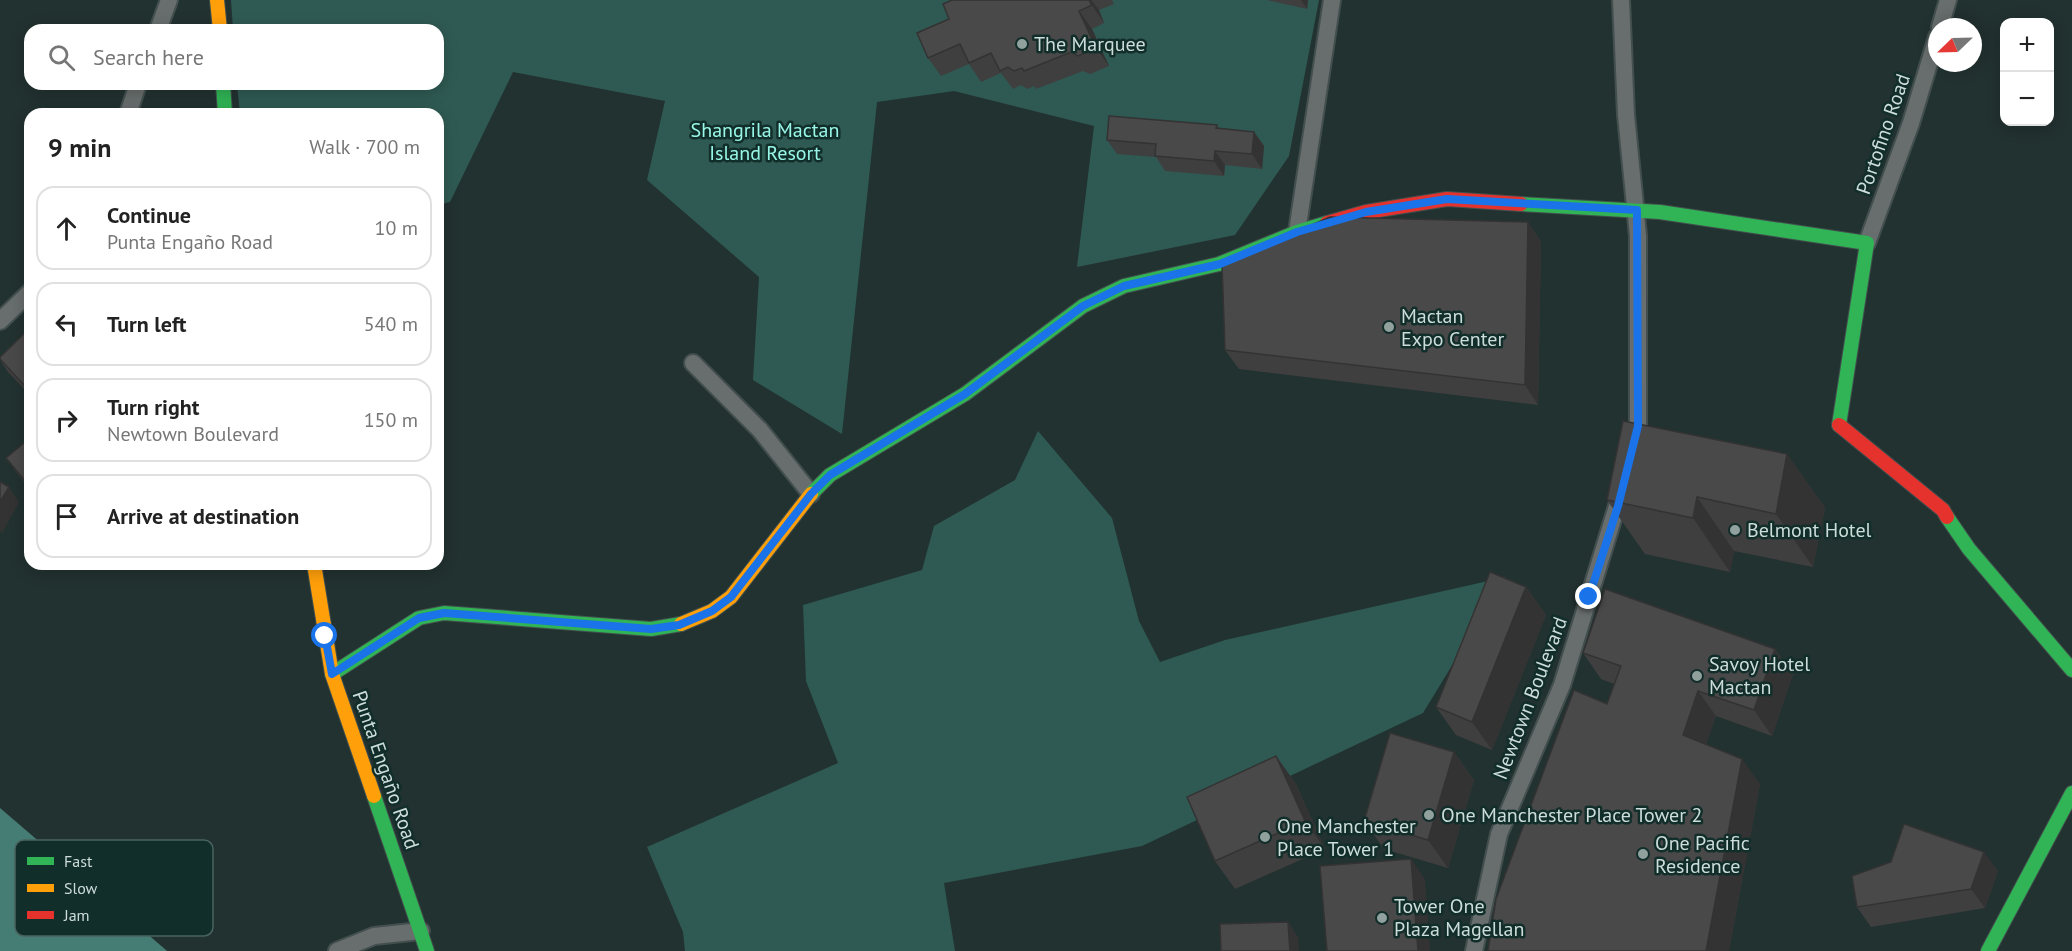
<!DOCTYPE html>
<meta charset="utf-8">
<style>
:root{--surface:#fff;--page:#f6f6f6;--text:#222;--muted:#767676;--line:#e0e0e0}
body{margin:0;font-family:"PT Sans",sans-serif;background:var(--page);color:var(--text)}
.controls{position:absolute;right:18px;top:18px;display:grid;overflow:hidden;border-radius:12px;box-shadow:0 3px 15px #0003}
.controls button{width:54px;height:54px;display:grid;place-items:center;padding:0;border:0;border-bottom:2px solid var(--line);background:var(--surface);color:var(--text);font:30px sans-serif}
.compass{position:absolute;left:1928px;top:18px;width:54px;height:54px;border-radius:50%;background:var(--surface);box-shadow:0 3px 15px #0003;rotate:247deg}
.stop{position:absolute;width:18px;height:18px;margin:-14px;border:4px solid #1a73e8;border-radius:50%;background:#fff}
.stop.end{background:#1a73e8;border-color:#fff;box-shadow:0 2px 6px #0008}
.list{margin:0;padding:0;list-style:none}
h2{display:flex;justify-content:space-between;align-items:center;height:78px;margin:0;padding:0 24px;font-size:26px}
h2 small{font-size:20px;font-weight:400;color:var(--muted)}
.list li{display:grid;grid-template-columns:39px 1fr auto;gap:18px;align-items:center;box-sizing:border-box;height:84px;margin:0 12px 12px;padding:0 12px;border:2px solid var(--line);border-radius:18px}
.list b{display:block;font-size:22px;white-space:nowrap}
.list p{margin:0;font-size:20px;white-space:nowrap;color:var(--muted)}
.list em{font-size:20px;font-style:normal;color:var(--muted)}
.icon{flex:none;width:33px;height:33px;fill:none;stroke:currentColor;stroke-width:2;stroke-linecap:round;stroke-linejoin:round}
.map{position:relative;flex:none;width:2072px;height:951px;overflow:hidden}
.search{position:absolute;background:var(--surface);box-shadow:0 3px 15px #0003;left:24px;top:24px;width:420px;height:66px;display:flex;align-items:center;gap:15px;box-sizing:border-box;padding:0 21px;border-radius:18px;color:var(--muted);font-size:22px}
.panel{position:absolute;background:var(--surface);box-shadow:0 3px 15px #0003;left:24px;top:108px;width:420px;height:462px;border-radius:18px}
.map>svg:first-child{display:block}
.green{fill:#2f5a53}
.water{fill:#457c73}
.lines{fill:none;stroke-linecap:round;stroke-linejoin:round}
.street-casing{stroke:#424f4e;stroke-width:20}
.fast-casing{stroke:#424f4e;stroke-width:16}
.slow-casing{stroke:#424f4e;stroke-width:16}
.jam-casing{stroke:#424f4e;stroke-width:16}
.street{stroke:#686e6d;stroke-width:16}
.fast{stroke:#30b455;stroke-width:14}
.slow{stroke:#ff9f0a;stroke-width:14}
.jam{stroke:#e5322d;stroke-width:14}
.wall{fill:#403f3f}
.shaded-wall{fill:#343333}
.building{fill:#4a4949;stroke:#343333;stroke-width:1.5}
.route{stroke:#1a73e8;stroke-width:8}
.poi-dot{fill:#91a19e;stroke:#122e2a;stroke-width:2}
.labels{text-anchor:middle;stroke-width:5;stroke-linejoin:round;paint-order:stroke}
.poi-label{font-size:20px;fill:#cdddda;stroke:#122e2a;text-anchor:start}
.park-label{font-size:20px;fill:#98f7e7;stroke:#122e2a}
.street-label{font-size:20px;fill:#cdddda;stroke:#122e2a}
.key{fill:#122e2a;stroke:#4a635f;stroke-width:1.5}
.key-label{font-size:16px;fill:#cdddda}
</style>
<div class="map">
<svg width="2072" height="951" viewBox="0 0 2072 951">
<rect width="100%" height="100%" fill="#223230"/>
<path class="green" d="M231,0H1319L1289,156L1235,235L1077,267L1094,126L954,91L877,102L842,434L753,380L759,277L647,180L665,101L513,72L450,202L438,205V114H240L237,84H438V30H233Z
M1038,431L1112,518L1139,621L1160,662L1225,640L1506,577L1423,713L1142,846L944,883L955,951H685L683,932L647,847L838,763L806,681L803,605L922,570L934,526L1015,480Z"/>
<path class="water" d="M0,808L166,950L167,951H0Z"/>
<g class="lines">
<defs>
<path id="street" d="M1621,0L1626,115L1638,236V426L1633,445
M1940,27L1948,0
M158,30L169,0
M128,114L138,84
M1297,232L1332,0
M1867,243L1911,123L1937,37
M0,321L30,292
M693,363L760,430L811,494
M337,951L374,936L421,931
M1474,951L1499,834L1562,685L1621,493"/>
<path id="fast" d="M223,84L225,114
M1521,204L1660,212L1867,243L1839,425
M811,494L830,475L965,394L1083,306L1124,286L1219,264L1297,232L1327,223
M1947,517L1969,549L2072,670
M332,674L419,618L444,613L651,629L681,624
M374,796L427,951
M1988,951L2072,793"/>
<path id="slow" d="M217,0L220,30
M314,564L332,674L374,796
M681,624L712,611L731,597L811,494"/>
<path id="jam" d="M1327,223L1366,212L1447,199L1521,204
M1839,425L1943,510L1947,517"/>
</defs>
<use href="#street" class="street-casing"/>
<use href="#fast" class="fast-casing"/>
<use href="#slow" class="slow-casing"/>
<use href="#jam" class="jam-casing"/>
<use href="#street" class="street"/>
<use href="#fast" class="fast"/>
<use href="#slow" class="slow"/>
<use href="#jam" class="jam"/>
</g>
<path class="wall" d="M952,0H1112L1114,4L1099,10L1104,23L1092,29L1109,66L1090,74L1083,71L1036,89L1034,86L1027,89L1021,85L1013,89L1001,73L981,82L969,64L941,76L928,58L949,19Z
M1267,0H1308L1307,9Z
M1217,125L1219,128L1254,132L1264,146L1262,169L1225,165L1224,176L1165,171L1156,157L1117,154L1107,140Z
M1528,222L1541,242L1538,405L1239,369L1225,350Z
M30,328V395L8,372L0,360Z
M30,438V489L17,473L6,458Z
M1787,454L1825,508L1813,567L1734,551L1730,572L1645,554L1607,500Z
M1526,587L1546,615L1492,750L1456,735L1436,707Z
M1775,649L1793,674L1772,736L1716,716L1706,744L1760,784L1729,951H1488L1607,704L1614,684L1601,679L1583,653Z
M1454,752L1474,780L1448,868L1384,849L1364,821Z
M1276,756L1296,784L1325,849L1235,889L1215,861Z
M1998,871L1985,908L1871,927L1857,907Z"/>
<path class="shaded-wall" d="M1089,0H1091L1099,10L1104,23L1092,5Z
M1301,0H1308L1307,9Z
M1079,11L1092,29L1109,66L1096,48Z
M1254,132L1264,146L1262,169L1252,154Z
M1215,151L1225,165L1224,176L1214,161Z
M1528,222L1541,242L1538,405L1525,385Z
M1787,454L1825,508L1813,567L1776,514Z
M9,487L19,502L2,533L0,531V502Z
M1697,497L1734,551L1730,572L1693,518Z
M1526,587L1546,615L1492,750L1472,722Z
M1775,649L1793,674L1772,736L1754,710Z
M1698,691L1716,716L1701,760L1683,735Z
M1454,752L1474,780L1448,868L1428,840Z
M1276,756L1296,784L1325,849L1305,821Z
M1742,759L1760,784L1729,951H1706Z
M1984,852L1998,871L1985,908L1971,889Z
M1411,859L1425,879L1430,951H1418Z
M1288,922L1298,937L1299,951H1290Z"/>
<path class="building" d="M952,0H1089L1092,5L1079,11L1096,48L1078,56L1071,52L1024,71L1022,68L1014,71L1008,67L1000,71L991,53L969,63L960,44L928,58L917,33L949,19L943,4Z
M1109,116L1217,125L1216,128L1254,132L1252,154L1215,151L1214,161L1155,156L1156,144L1107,140Z
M1330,217L1528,222L1525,385L1225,350L1222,264Z
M30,328V379L24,385L0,359V357Z
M1623,421L1787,454L1776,514L1697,497L1693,518L1607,500Z
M30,438V478L26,482L6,458Z
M0,482L9,487L0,502Z
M1490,572L1526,587L1472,722L1436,707Z
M1605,589L1775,649L1754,710L1698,691L1683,735L1742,759L1706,951H1488L1496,899L1574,690L1607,704L1621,666L1583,653Z
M1390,733L1454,752L1428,840L1364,821Z
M1276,756L1305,821L1215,861L1187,797Z
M1904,824L1984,852L1971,889L1857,907L1852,876L1891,862Z
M1411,859L1418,951H1327L1320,866Z
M1288,922L1290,951H1221L1220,924Z"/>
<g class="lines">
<path class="route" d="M325,636L332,674L419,618L444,613L651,629L679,625L712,611L731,597L811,494L830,475L965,394L1083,306L1124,286L1220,264L1297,232L1366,212L1447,199L1637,210L1638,426L1618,506L1589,597"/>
</g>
<g class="poi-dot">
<circle cx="1022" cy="44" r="6"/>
<circle cx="1389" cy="327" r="6"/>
<circle cx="1735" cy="530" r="6"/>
<circle cx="1697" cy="676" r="6"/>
<circle cx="1429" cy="815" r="6"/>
<circle cx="1265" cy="837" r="6"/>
<circle cx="1643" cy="854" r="6"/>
<circle cx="1382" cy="918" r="6"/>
</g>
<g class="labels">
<g class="poi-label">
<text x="1034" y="51">The Marquee</text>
<text x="1401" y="323">Mactan<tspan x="1401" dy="23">Expo Center</tspan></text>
<text x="1747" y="537">Belmont Hotel</text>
<text x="1709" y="671">Savoy Hotel<tspan x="1709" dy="23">Mactan</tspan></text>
<text x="1441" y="822">One Manchester Place Tower 2</text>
<text x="1277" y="833">One Manchester<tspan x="1277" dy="23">Place Tower 1</tspan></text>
<text x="1655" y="850">One Pacific<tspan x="1655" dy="23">Residence</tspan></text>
<text x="1394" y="913">Tower One<tspan x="1394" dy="23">Plaza Magellan</tspan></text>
</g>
<g class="park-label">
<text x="765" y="137">Shangrila Mactan<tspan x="765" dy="23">Island Resort</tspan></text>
</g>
<g class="street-label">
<text transform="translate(1883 134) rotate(-71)" y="7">Portofino Road</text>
<text transform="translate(1530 698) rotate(-69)" y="7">Newtown Boulevard</text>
<text transform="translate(386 770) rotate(71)" y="7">Punta Engaño Road</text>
</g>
</g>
<rect x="15" y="840" width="198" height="96" rx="9" class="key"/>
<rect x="27" y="857" width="27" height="8" fill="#30b455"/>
<rect x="27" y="884" width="27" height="8" fill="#ff9f0a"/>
<rect x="27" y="911" width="27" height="8" fill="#e5322d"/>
<g class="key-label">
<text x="64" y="867">Fast</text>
<text x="64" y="894">Slow</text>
<text x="64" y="921">Jam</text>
</g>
</svg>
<div class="controls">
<button>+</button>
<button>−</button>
</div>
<svg class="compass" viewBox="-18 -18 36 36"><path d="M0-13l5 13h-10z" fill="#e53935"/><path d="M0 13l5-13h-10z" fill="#767676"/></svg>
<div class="stop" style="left:325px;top:636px"></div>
<div class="stop end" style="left:1589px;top:597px"></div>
<div class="search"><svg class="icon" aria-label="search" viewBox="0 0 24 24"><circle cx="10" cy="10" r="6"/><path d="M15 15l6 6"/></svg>Search here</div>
<section class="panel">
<h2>9 min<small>Walk · 700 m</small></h2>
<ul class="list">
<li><svg class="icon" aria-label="ahead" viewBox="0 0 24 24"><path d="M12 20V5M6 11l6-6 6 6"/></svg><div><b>Continue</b><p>Punta Engaño Road</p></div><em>10 m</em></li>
<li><svg class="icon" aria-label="left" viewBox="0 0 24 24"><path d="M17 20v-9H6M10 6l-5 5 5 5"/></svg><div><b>Turn left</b></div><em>540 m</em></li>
<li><svg class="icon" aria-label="right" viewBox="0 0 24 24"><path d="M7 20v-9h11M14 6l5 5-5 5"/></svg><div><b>Turn right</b><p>Newtown Boulevard</p></div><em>150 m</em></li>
<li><svg class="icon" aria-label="arrive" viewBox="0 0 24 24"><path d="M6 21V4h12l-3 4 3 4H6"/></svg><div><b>Arrive at destination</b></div></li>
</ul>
</section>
</div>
